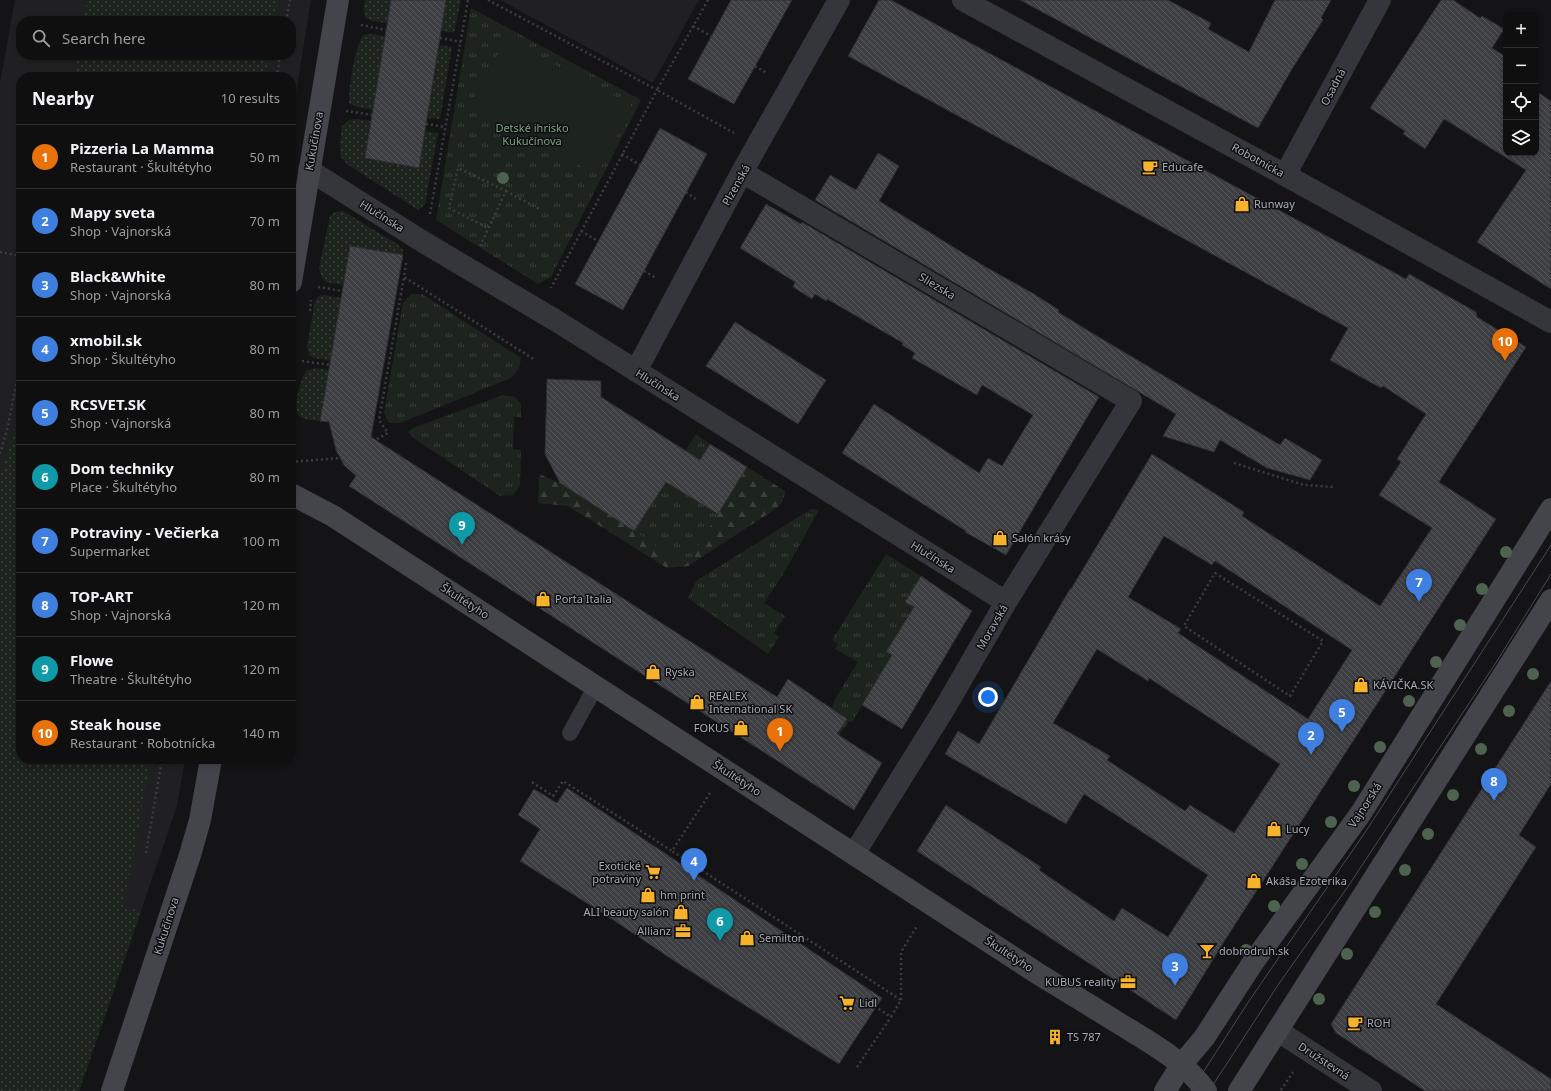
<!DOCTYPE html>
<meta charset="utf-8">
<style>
:root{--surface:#0f0f10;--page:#181819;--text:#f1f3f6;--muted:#9b9c9f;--line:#2f2f30;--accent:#0b8043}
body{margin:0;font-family:"Noto Sans",sans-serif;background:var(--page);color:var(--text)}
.controls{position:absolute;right:12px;top:12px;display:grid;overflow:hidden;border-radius:8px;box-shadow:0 2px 6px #0003}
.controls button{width:36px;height:36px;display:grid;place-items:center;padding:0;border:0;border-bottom:1px solid var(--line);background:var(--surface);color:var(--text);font:20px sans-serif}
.you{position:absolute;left:988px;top:697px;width:14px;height:14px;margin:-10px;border:3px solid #fff;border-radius:50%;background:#1a73e8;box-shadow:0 0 0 6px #1a73e833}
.badge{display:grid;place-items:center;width:26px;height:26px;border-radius:50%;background:var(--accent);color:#fff;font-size:13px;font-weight:700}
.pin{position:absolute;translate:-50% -33px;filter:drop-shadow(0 1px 2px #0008)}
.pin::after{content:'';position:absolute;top:21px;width:14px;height:12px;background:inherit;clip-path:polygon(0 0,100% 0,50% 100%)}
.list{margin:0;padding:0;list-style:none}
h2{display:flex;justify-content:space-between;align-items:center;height:52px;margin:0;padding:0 16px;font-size:17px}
h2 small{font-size:13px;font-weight:400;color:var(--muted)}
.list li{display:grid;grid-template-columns:26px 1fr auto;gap:12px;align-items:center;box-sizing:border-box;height:64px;padding:0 16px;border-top:1px solid var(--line)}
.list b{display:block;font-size:15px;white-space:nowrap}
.list p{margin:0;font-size:13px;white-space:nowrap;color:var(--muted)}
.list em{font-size:13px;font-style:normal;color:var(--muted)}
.icon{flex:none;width:22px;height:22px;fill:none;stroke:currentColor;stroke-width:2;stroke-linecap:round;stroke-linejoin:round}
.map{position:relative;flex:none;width:1551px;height:1091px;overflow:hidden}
.search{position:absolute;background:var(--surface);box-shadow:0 2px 6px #0003;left:16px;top:16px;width:280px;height:44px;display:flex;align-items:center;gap:10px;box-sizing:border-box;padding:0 14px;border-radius:16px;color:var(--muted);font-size:15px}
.panel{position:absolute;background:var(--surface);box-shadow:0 2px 6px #0003;left:16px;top:72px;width:280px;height:692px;border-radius:16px}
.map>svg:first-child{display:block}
.built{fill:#202023;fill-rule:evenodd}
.grass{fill:url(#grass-dots)}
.forest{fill:url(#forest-firs)}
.park{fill:url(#park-tufts)}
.pitch{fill:#1c241d}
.building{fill:url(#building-back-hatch);stroke:#2e2e32;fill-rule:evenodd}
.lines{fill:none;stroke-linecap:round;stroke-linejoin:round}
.path{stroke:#3b3d42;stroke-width:2.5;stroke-dasharray:2 3;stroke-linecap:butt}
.lane{stroke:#35363b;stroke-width:16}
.street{stroke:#35363b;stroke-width:22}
.secondary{stroke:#43454b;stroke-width:22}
.tram{stroke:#484a50;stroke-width:1}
.tree{fill:#4d634f}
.labels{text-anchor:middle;stroke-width:3;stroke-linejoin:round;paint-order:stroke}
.street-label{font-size:11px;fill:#a6abb7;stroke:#0f0f11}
.park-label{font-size:11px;fill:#7ca37e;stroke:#0f0f11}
.poi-label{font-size:11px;fill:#a6abb7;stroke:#0f0f11;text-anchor:start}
</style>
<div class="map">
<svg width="1551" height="1091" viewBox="0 0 1551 1091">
<defs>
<pattern id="grass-dots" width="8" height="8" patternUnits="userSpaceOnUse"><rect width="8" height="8" fill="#1c241d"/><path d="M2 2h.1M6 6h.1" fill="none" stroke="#3a413c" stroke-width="1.8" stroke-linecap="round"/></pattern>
<pattern id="forest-firs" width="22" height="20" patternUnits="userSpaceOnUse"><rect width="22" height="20" fill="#1c241d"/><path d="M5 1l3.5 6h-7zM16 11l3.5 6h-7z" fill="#3a413c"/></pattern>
<pattern id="park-tufts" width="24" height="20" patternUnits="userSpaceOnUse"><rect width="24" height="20" fill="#1c241d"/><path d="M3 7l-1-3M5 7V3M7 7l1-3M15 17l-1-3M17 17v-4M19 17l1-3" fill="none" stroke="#3a413c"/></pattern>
<pattern id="building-back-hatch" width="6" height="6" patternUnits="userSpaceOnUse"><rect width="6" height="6" fill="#3e3f43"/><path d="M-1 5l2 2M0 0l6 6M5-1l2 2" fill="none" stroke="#57585c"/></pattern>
</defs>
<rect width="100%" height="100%" fill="#141416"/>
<path class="built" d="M15,0H311L291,124V77H21V759H185L177,806L79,1091H0V83ZM21,21H291V55H21Z
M500,0H699L653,83Z"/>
<path class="grass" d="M87,0H279L275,21H84Z
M365,0H391L387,23L371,21L365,17L364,7Z
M446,0H461L454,33L441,31Z
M371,34L385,36L373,110L357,107L349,103C349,86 354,50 363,35Z
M439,45L452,47L440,119L427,118Z
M78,55H269L266,77H74Z
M358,119L371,121L365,158L418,168L425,131L438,133L425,204L418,210L347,164L341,157L340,145L342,126L349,120Z
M343,211L397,244L403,250V255L351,246L344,285L326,282L322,278L319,268L330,216L335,212Z
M325,295L341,298L331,361L314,358L309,355L307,346L315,301L319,296Z
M315,368L329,370L320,421C314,420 304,420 299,416C292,409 301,378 306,371Z
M21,392V759H150L132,866L122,905L141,912L79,1091H0V477L16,424Z"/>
<path class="forest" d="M747,467L785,491L783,501L777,508L688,566L667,568L568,506L538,503L539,474L560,483L685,564Z"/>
<path class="park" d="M471,8L641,100L551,277L538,284L436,220Z
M411,294H422L521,358L519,369L511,378L400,423H389L384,413L403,303Z
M503,395L515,397L521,404V417H514L513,449L521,450L520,486L513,495L500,496L412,437L408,432L413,428Z
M696,434L710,444L681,491L718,514L686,565L634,531Z
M811,509L819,510L784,573L764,603L785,616L774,633L779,637L768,654L688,598L696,581Z
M886,554L921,576L905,602L919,610L886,652L892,656L852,722L849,721L839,736L811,750L796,773L792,770L832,709L835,699L858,662L835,649L838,644L832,640Z"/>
<path class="pitch" d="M508,43L516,45L629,103L632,107L598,172H593L474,113L471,107L472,102L502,46Z"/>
<path class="building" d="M391,0H446L419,168L365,158Z
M731,0H792L734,104L688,79Z
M879,0H891L1406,279L1409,274L1476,312L1477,317L1526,347L1439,482L1496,519L1225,940L1176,1020L917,851L946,805L1041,867L1039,870L1114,921L1122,908L1168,937L1208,875L1084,794L1066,824L945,754L958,731L979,744L1070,589H1071L1152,454L1244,512L1242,516L1380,606L1432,528L1379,495L1401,462L1397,459L1426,414L1383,386L1381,388L1330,360L1348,328L848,56ZM1164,536L1212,565L1215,561L1352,650L1308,719L1178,633L1181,629L1128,597ZM1097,649L1148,681L1149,678L1280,764L1234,833L1190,805L1185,811L1107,760L1110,756L1053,723Z
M1020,0H1168L1211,23L1208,29L1249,52L1275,0H1331L1321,18L1323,20L1292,69L1258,128Z
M1441,0H1453L1480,18L1482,16L1504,29L1492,48L1506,57V153H1536V91L1551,101V289L1477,242L1526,170L1444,119L1425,149L1403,134L1405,131L1370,108Z
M660,128L707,154L623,310L575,284Z
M878,153L899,166L879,201L984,266L1034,294L1059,310L1058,312L1087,330L1280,445L1285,438L1322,460L1310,480L1267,468L1220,440L1214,452L1163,436L1176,414L815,200L830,175L856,190Z
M766,204L801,224L802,222L1099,397L1006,555L965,532L966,531L842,453L874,404L979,473L988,458L1002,466L1033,415L982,385L977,395L912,358L915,353L902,345L903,343L827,299L826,301L815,294L812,299L793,287L795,282L740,248Z
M350,246L403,255L371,437L777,697L788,679L847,719L837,734L882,763L854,810L349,486L356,476L344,465L336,450L329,422L320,421Z
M735,322L826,380L798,424L706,366Z
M547,379L601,381V397L700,460L710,444L747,467L718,514L666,482L634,531L560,483L545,454Z
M921,576L972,611L902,729L862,705L892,655L886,652L914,607L905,602Z
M1551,681V784L1519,835L1536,847L1436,1004L1551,1079V1091H1425L1336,1033L1331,1024Z
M567,788L882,998L839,1064L679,964L609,917L520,861L540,829L518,815L534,789L557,803Z"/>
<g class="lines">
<path class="path" d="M488,0L657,90L551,288
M708,0L657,90L734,133
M286,21L290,0
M361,25L386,30
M693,26L711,36
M440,38L461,42
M755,66L767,73
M277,77L280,55
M346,111L372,115
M426,124L445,127
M622,154L640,165
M506,191L541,210
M686,192L697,200
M430,214L468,0
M581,231L598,241
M480,246L506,191L458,168L449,208L488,228
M0,252L21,256
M406,263L404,277L535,360
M644,271L656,278
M318,287L343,291
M310,311L311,300
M302,361L330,365
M377,439L388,433L379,420L404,277
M0,454L8,426L21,359
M291,462L340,458
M1234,463L1304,485L1333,487
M1215,573L1323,641L1290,696L1184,626Z
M532,782L553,796L563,781L672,851
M710,793L672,851L901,1000L891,1017L876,1007
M146,853L162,759
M901,1000V952L917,926
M857,1067L891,1017
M1281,1090L1293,1072"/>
<path class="lane" d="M570,733L596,686"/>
<path class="street" d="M963,0L1285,175L1551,322
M309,170L425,243L555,320L1006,602
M742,172L1131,401L1006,602L946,706L854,854
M1285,175L1380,0
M636,371L742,172L839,0
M1278,1031L1371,1091"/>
<path class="secondary" d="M291,282L338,0
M291,494L333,516L1040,975C1066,991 1093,1007 1120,1024C1151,1043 1184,1061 1206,1091
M112,1091L190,855L200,820L211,759
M1165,1091L1182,1064L1204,1038L1252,964L1361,813L1551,509
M1239,1091L1551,600"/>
<path class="tram" d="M1191,1091L1249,1001L1366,831L1551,545
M1209,1091L1280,982L1347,888L1497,661L1551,574"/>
</g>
<g class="tree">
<circle cx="503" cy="178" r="6"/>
<circle cx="1506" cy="552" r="6"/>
<circle cx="1482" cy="589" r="6"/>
<circle cx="1460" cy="625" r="6"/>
<circle cx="1436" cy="662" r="6"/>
<circle cx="1533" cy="674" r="6"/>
<circle cx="1409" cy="701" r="6"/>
<circle cx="1509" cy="711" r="6"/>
<circle cx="1380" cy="747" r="6"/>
<circle cx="1481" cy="749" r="6"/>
<circle cx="1354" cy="786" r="6"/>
<circle cx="1453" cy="795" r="6"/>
<circle cx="1331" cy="822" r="6"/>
<circle cx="1428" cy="834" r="6"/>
<circle cx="1302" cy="864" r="6"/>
<circle cx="1405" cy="870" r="6"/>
<circle cx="1274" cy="906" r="6"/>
<circle cx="1375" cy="912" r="6"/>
<circle cx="1246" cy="950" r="6"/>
<circle cx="1347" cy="954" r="6"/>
<circle cx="1319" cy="999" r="6"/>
</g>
<defs>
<symbol id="cafe-bare" viewBox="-9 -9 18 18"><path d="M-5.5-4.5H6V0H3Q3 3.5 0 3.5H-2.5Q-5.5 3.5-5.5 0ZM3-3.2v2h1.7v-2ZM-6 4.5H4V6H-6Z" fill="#f7b22b" stroke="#0f0f11" stroke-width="2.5" paint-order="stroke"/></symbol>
<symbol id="shop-bare" viewBox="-9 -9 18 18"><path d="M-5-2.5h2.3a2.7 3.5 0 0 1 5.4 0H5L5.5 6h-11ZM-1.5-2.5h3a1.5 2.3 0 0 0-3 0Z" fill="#f7b22b" stroke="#0f0f11" stroke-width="2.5" paint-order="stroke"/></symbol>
<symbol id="supermarket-bare" viewBox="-9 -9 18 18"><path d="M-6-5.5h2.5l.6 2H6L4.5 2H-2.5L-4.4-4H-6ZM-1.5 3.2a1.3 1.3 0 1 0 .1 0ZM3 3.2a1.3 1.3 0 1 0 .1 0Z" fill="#f7b22b" stroke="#0f0f11" stroke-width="2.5" paint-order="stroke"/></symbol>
<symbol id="office-bare" viewBox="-9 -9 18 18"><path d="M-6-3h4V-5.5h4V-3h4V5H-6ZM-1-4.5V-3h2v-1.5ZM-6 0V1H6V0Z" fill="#f7b22b" stroke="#0f0f11" stroke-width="2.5" paint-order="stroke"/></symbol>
<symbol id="bar-bare" viewBox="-9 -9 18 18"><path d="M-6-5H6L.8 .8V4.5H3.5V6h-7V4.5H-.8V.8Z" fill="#f7b22b" stroke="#0f0f11" stroke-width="2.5" paint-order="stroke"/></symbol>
<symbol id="building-bare" viewBox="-9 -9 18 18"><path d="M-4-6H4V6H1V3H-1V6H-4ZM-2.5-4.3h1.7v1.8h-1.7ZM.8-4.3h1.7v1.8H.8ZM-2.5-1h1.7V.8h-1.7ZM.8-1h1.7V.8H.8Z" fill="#f7b22b" stroke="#0f0f11" stroke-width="2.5" paint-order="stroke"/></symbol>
</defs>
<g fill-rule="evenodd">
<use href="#cafe-bare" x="1139" y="156" width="22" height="22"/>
<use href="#shop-bare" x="1231" y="193" width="22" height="22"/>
<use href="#shop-bare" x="989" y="527" width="22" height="22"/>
<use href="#shop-bare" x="532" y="588" width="22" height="22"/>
<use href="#shop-bare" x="642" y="661" width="22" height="22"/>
<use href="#shop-bare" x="1350" y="674" width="22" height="22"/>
<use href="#shop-bare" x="686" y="691" width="22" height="22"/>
<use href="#shop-bare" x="730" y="717" width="22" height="22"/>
<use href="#shop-bare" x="1263" y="818" width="22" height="22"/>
<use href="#supermarket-bare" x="642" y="861" width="22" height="22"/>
<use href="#shop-bare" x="1243" y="870" width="22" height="22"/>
<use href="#shop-bare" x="637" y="884" width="22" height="22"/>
<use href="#shop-bare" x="670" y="901" width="22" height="22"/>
<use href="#office-bare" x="672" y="920" width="22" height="22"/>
<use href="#shop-bare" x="736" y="927" width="22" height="22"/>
<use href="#bar-bare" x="1196" y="940" width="22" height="22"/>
<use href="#office-bare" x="1117" y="971" width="22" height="22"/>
<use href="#supermarket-bare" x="836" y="992" width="22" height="22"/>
<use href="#cafe-bare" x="1344" y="1012" width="22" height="22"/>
<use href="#building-bare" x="1044" y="1026" width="22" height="22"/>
</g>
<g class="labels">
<g class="street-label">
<text transform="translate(1333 87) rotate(-62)" y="4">Osadná</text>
<text transform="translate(314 141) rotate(-80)" y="4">Kukučínova</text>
<text transform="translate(1258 160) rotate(29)" y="4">Robotnícka</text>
<text transform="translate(736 185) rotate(-61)" y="4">Plzenská</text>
<text transform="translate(382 216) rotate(32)" y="4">Hlučínska</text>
<text transform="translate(937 286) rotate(31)" y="4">Sliezska</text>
<text transform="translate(658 385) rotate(32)" y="4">Hlučínska</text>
<text transform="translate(933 557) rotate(32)" y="4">Hlučínska</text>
<text transform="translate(465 601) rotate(33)" y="4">Škultétyho</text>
<text transform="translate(992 627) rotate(-60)" y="4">Moravská</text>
<text transform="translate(737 778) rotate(33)" y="4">Škultétyho</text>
<text transform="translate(1365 805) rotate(-57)" y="4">Vajnorská</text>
<text transform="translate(166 926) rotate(-72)" y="4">Kukučínova</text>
<text transform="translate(1009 954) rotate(33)" y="4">Škultétyho</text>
<text transform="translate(1324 1061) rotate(33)" y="4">Družstevná</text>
</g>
<g class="park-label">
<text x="532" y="132">Detské ihrisko<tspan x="532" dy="13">Kukučínova</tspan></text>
</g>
<g class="poi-label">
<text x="1162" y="171">Educafe</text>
<text x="1254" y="208">Runway</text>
<text x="1012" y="542">Salón krásy</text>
<text x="555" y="603">Porta Italia</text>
<text x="665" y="676">Ryska</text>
<text x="1373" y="689">KÁVIČKA.SK</text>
<text x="709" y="700">REALEX<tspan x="709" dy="13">International SK</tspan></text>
<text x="729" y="732" text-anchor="end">FOKUS</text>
<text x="1286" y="833">Lucy</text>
<text x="641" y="870" text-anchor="end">Exotické<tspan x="641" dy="13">potraviny</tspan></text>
<text x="1266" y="885">Akáša Ezoterika</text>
<text x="660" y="899">hm print</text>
<text x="669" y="916" text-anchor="end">ALI beauty salón</text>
<text x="671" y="935" text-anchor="end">Allianz</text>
<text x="759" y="942">Semilton</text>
<text x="1219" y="955">dobrodruh.sk</text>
<text x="1116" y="986" text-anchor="end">KUBUS reality</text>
<text x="859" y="1007">Lidl</text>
<text x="1367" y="1027">ROH</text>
<text x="1067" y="1041">TS 787</text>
</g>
</g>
</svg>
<div class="controls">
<button>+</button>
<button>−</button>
<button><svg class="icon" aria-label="locate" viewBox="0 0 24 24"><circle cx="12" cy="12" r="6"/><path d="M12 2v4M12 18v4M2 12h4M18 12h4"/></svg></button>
<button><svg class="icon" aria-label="layers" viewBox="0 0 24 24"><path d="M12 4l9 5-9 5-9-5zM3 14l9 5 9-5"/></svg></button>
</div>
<div class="you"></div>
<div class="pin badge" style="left:780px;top:751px;background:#e8710a">1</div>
<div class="pin badge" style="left:1311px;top:755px;background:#3f7fe0">2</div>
<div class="pin badge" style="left:1175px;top:986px;background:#3f7fe0">3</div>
<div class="pin badge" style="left:694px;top:881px;background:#3f7fe0">4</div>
<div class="pin badge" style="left:1342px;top:732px;background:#3f7fe0">5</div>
<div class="pin badge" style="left:720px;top:941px;background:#0f9aa8">6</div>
<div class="pin badge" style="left:1419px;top:602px;background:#3f7fe0">7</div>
<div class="pin badge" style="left:1494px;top:801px;background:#3f7fe0">8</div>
<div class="pin badge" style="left:462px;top:545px;background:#0f9aa8">9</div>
<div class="pin badge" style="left:1505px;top:361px;background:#e8710a">10</div>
<div class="search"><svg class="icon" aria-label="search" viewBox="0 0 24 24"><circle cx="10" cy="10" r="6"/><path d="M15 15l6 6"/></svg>Search here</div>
<section class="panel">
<h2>Nearby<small>10 results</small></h2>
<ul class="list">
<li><span class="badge" style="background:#e8710a">1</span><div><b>Pizzeria La Mamma</b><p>Restaurant · Škultétyho</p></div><em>50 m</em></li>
<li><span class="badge" style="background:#3f7fe0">2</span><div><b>Mapy sveta</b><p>Shop · Vajnorská</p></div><em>70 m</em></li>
<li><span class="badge" style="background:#3f7fe0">3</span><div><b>Black&amp;White</b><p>Shop · Vajnorská</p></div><em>80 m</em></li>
<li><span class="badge" style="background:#3f7fe0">4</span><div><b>xmobil.sk</b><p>Shop · Škultétyho</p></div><em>80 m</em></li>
<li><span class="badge" style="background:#3f7fe0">5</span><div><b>RCSVET.SK</b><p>Shop · Vajnorská</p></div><em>80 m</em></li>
<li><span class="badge" style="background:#0f9aa8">6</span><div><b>Dom techniky</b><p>Place · Škultétyho</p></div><em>80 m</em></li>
<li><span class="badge" style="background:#3f7fe0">7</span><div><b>Potraviny - Večierka</b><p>Supermarket</p></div><em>100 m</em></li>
<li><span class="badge" style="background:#3f7fe0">8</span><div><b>TOP-ART</b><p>Shop · Vajnorská</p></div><em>120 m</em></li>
<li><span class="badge" style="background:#0f9aa8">9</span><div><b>Flowe</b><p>Theatre · Škultétyho</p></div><em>120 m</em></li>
<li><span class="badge" style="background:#e8710a">10</span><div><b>Steak house</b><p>Restaurant · Robotnícka</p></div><em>140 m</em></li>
</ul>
</section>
</div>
